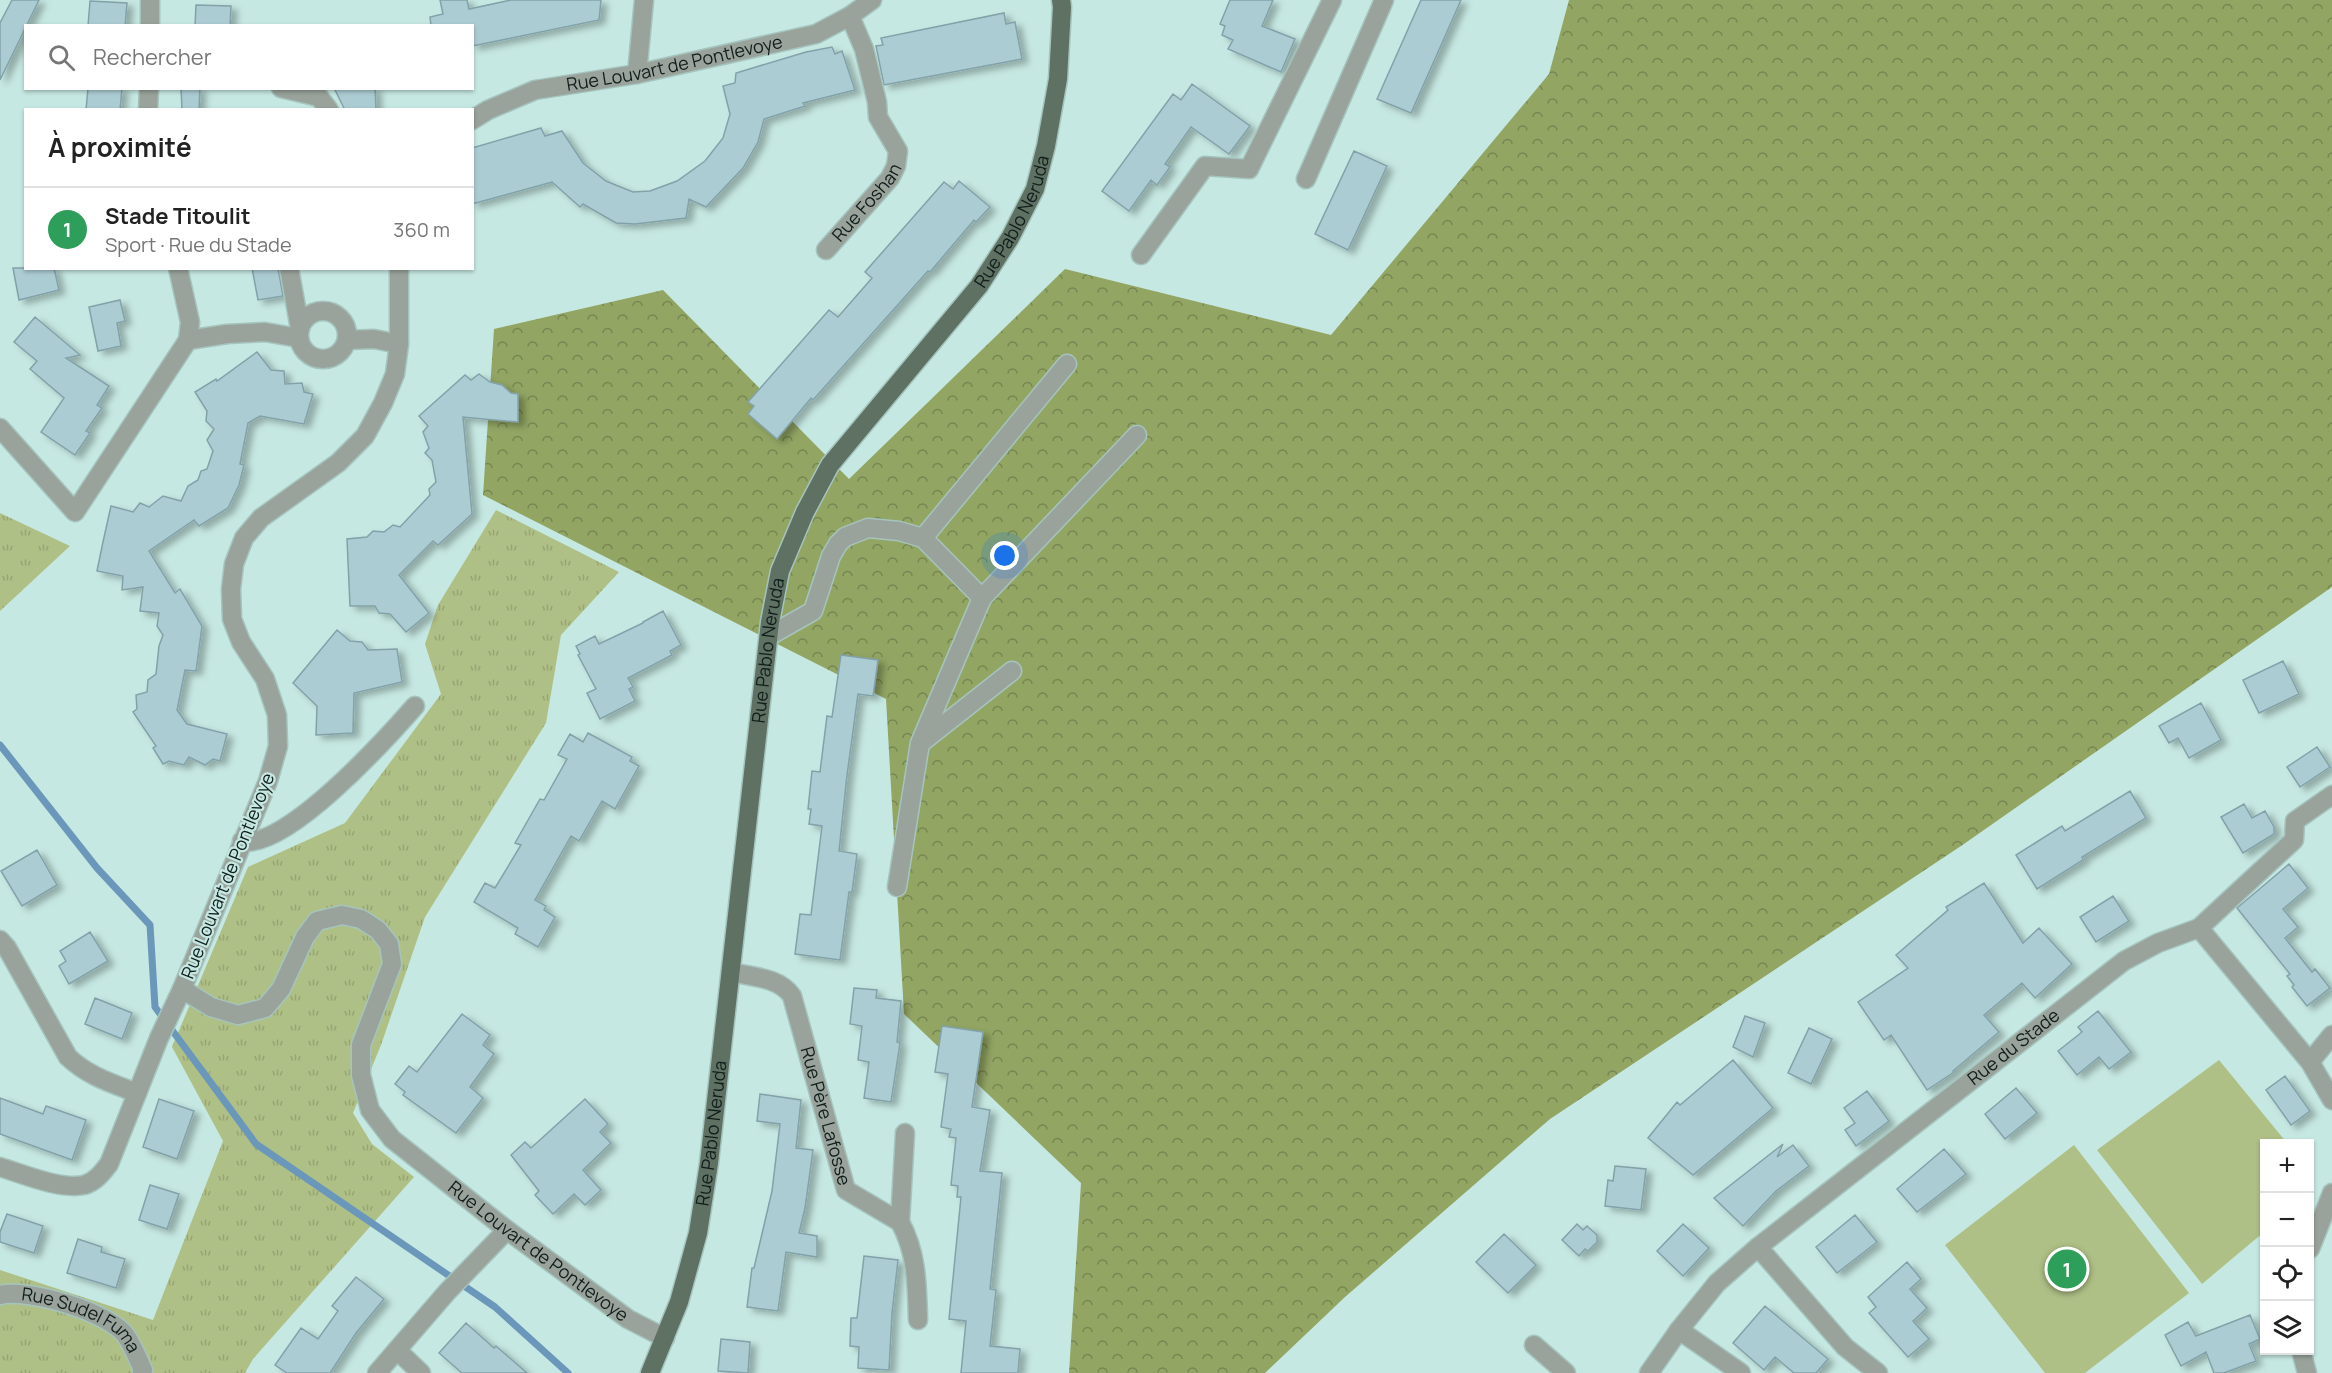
<!DOCTYPE html>
<html lang="fr">
<meta charset="utf-8">
<style>
:root{--surface:#fff;--page:#f2f2f2;--text:#222;--muted:#767676;--line:#e0e0e0;--accent:#0b8043}
body{margin:0;font-family:Manrope,sans-serif;background:var(--page);color:var(--text)}
.controls{position:absolute;right:18px;bottom:18px;display:grid;overflow:hidden;border-radius:0px;box-shadow:0 2px 4px #0004}
.controls button{width:54px;height:54px;display:grid;place-items:center;padding:0;border:0;border-bottom:2px solid var(--line);background:var(--surface);color:var(--text);font:30px sans-serif}
.you{position:absolute;left:1005px;top:556px;width:21px;height:21px;margin:-15px;border:4px solid #fff;border-radius:50%;background:#1a73e8;box-shadow:0 0 0 9px #1a73e833}
.badge{display:grid;place-items:center;width:39px;height:39px;border-radius:50%;background:var(--accent);color:#fff;font-size:20px;font-weight:700}
.pin{position:absolute;translate:-50% -50%;border:3px solid #fff;box-shadow:0 2px 6px #0006}
.list{margin:0;padding:0;list-style:none}
h2{display:flex;justify-content:space-between;align-items:center;height:78px;margin:0;padding:0 24px;font-size:26px}
h2 small{font-size:20px;font-weight:400;color:var(--muted)}
.list li{display:grid;grid-template-columns:39px 1fr auto;gap:18px;align-items:center;box-sizing:border-box;height:84px;padding:0 24px;border-top:2px solid var(--line)}
.list b{display:block;font-size:22px;white-space:nowrap}
.list p{margin:0;font-size:20px;white-space:nowrap;color:var(--muted)}
.list em{font-size:20px;font-style:normal;color:var(--muted)}
.icon{flex:none;width:33px;height:33px;fill:none;stroke:currentColor;stroke-width:2;stroke-linecap:round;stroke-linejoin:round}
.map{position:relative;flex:none;width:2332px;height:1373px;overflow:hidden}
.search{position:absolute;background:var(--surface);box-shadow:0 2px 4px #0004;left:24px;top:24px;width:450px;height:66px;display:flex;align-items:center;gap:15px;box-sizing:border-box;padding:0 21px;border-radius:0px;color:var(--muted);font-size:22px}
.panel{position:absolute;background:var(--surface);box-shadow:0 2px 4px #0004;left:24px;top:108px;width:450px;height:162px;border-radius:0px}
.map>svg:first-child{display:block}
.grass{fill:url(#grass-tufts)}
.forest{fill:url(#forest-crowns)}
.green{fill:#afc086}
.lines{fill:none;stroke-linecap:round;stroke-linejoin:round}
.stream{stroke:#6b98ba;stroke-width:7}
.building{fill:#acccd4;stroke:#82a2aa;stroke-width:1.5;filter:url(#shadow)}
.minor-casing{stroke:#a5c4be;stroke-width:21}
.major-casing{stroke:#a5c4be;stroke-width:21}
.minor{stroke:#99a39b;stroke-width:18}
.major{stroke:#5e7163;stroke-width:18}
.labels{text-anchor:middle;stroke-width:4.5;stroke-linejoin:round;paint-order:stroke}
.street-label{font-size:18px;fill:#111e1c;stroke:#c6e8e2}
</style>
<div class="map">
<svg width="2332" height="1373" viewBox="0 0 2332 1373">
<defs>
<pattern id="grass-tufts" width="24" height="20" patternUnits="userSpaceOnUse" patternTransform="scale(1.5)"><rect width="24" height="20" fill="#afc086"/><path d="M3 7l-1-3M5 7V3M7 7l1-3M15 17l-1-3M17 17v-4M19 17l1-3" fill="none" stroke="#96a573"/></pattern>
<pattern id="forest-crowns" width="20" height="18" patternUnits="userSpaceOnUse" patternTransform="scale(1.5)"><rect width="20" height="18" fill="#92a563"/><path d="M2 6a3 3 0 1 1 6 0M12 15a3 3 0 1 1 6 0" fill="none" stroke="#768651"/></pattern>
<filter id="shadow"><feDropShadow dx="6" dy="4" stdDeviation="3" flood-color="#0004"/></filter>
</defs>
<rect width="100%" height="100%" fill="#c6e8e2"/>
<path class="grass" d="M496,510L619,572L561,635L546,723L425,917L381,1045L353,1113L372,1144L414,1177L253,1359L245,1373H0V1270L153,1320L223,1141L172,1047L248,867L345,823L441,694L425,644L438,605Z
M0,513L70,546L0,611Z"/>
<path class="forest" d="M1569,0H2332V587L1961,846L1550,1119L1345,1297L1265,1373H1069L1081,1183L904,1014L886,699L483,495L494,329L663,290L849,479L1065,269L1331,335L1549,74Z"/>
<path class="green" d="M2219,1060L2287,1143L2264,1144V1232L2202,1284L2097,1150Z
M2074,1145L2189,1293L2085,1373H2045L1945,1245Z"/>
<g class="lines">
<path class="stream" d="M0,745L97,868L150,925L155,1007L256,1144L495,1307L568,1373"/>
</g>
<path class="building" d="M12,0H39L0,80V23Z
M440,0H467L469,9L511,0H601L599,20L472,46V26H431L430,17L443,14Z
M1230,0H1273L1262,26L1295,39L1281,72L1228,49L1233,40L1222,35L1225,26L1220,24Z
M1421,0H1461L1411,113L1377,99Z
M90,1L127,3L125,26H88Z
M196,5L231,6L230,26H195Z
M1004,13L1006,24L1015,22L1022,59L884,85L876,46L883,45L881,38Z
M832,47L835,54L842,51L855,90L803,103L805,106L764,119L758,142L743,168L706,207L689,199L686,218L635,224L616,223L583,204L580,207L552,182L472,204V148L541,128L545,136L562,131L583,163L606,181L618,186L633,192L650,191L677,181L705,161L723,138L730,114L723,86L735,83L736,73L806,52Z
M1192,84L1250,126L1229,154L1191,127L1165,164L1170,167L1157,185L1151,180L1129,211L1102,191L1173,94L1181,100Z
M88,88H122L120,110H86Z
M181,88H200L199,109H182Z
M334,88H375L376,110H345Z
M1354,151L1387,166L1348,250L1315,234Z
M959,181L990,207L976,222L974,220L930,272L928,271L813,400L811,398L777,439L748,414L754,406L748,402L829,310L838,317L872,278L865,272L944,182L953,189Z
M13,268H54L59,290L19,300Z
M252,268H278L283,296L258,300Z
M120,300L125,321L117,323L121,346L98,351L89,307Z
M35,317L80,355L66,358L109,386L97,405L102,408L86,431L90,433L75,455L41,432L64,398L30,369L37,361L14,342Z
M257,352L271,370L284,371L285,384L302,383L304,392L313,394L304,424L260,416L248,423L240,464L244,465L239,485L228,508L199,526L194,520L149,551L175,593L180,589L202,626L196,671L185,670L177,710L187,724L227,734L220,761L213,759L205,765L189,757L184,765L169,761L163,764L153,748L156,746L133,712L137,709L136,695L147,692L148,680L156,674L159,646L163,635L157,626L159,613L140,611L143,587L122,590L123,576L97,571L103,542L111,506L133,512L140,503L149,507L163,496L181,501L188,486L198,480L201,471L207,469L213,451L207,440L214,429L206,421L207,411L195,392L216,379L217,381Z
M479,374L490,382L502,385L511,393L518,394V422L463,417L472,514L438,545L433,541L399,575L429,613L406,632L390,614L379,613L375,606H350L347,539L367,537L373,531L384,532L393,525L400,527L430,495L429,489L436,482L432,460L425,453L429,448L423,432L428,426L419,416L465,375L471,380Z
M663,611L681,645L670,651L672,655L628,678L633,687L629,689L635,701L600,719L587,693L596,689L578,655L580,654L576,646L595,636L599,644L643,623V622Z
M337,630L350,641L362,642L368,650L397,649L402,682L354,693L353,733L316,735L317,706L293,683Z
M841,655L878,660L873,696L858,694L847,775L839,851L857,854L852,892H849L840,960L795,954L800,914L811,915L822,826L809,824L811,809H808L812,771L820,772L827,716L832,717Z
M2283,661L2299,694L2259,713L2243,680Z
M2201,703L2221,740L2189,758L2178,738L2169,743L2159,726Z
M588,733L632,757L630,761L639,766L615,809L602,801L579,841L571,836L535,900L546,906L544,910L555,917L538,947L515,934L518,928L474,902L485,883L495,888L521,845L515,843L540,799L544,800L567,759L558,755L570,734L583,742Z
M2317,747L2330,767L2300,787L2287,767Z
M2130,791L2146,818L2082,857L2083,860L2037,889L2016,855L2062,826L2065,831Z
M2244,804L2252,818L2265,811L2274,827V834L2243,853L2221,817Z
M37,850L57,885L22,906L1,871Z
M2289,864L2308,888L2283,909L2298,927L2285,938L2312,972L2315,969L2330,988L2307,1006L2292,987L2294,985L2287,976L2290,974L2237,908Z
M1984,883L2023,943L2039,928L2072,964L2035,998L2022,983L1984,1015L1999,1032L1953,1071L1954,1072L1927,1090L1891,1035L1884,1040L1858,1002L1908,968L1896,955L1948,910L1946,907Z
M2113,896L2129,921L2096,942L2080,917Z
M90,932L108,961L69,984L59,966L66,961L60,951Z
M854,988L877,990L876,998L901,1001L897,1042L900,1043L891,1102L864,1098L869,1062L858,1060L862,1026L850,1024Z
M95,998L132,1013L122,1039L85,1024Z
M2098,1011L2131,1052L2109,1069L2099,1057L2077,1075L2058,1051L2082,1032L2078,1027Z
M462,1014L490,1035L483,1045L494,1054L470,1087L483,1098L456,1133L403,1095L405,1092L395,1084L409,1066L417,1072Z
M1745,1016L1765,1023L1753,1057L1733,1047Z
M942,1026L983,1032L972,1107L990,1110L980,1171L1002,1173L990,1289L996,1290L990,1346L1020,1349L1018,1373H961L966,1321L949,1319L961,1197H957L958,1186L951,1185L956,1138L949,1137L951,1129L941,1127L948,1074L935,1072Z
M1809,1028L1832,1039L1811,1084L1788,1073Z
M1733,1060L1773,1108L1693,1175L1648,1138L1677,1102L1680,1105Z
M2285,1076L2310,1111L2291,1125L2266,1090Z
M2016,1088L2037,1113L2005,1139L1985,1114Z
M1867,1091L1889,1121L1856,1146L1845,1130L1855,1123L1844,1108Z
M760,1094L801,1100L796,1148L813,1150L805,1208L799,1233L817,1236V1257L786,1252L778,1311L747,1307L752,1268H754L772,1191L780,1124L757,1121Z
M0,1098L43,1114L46,1106L86,1120L72,1160L0,1134Z
M159,1099L194,1111L177,1159L143,1147Z
M585,1099L608,1124L600,1132L611,1143L583,1170L601,1190L585,1205L574,1194L553,1214L535,1195L539,1191L511,1155L525,1142L531,1148Z
M1783,1144L1777,1157L1793,1145L1809,1166L1776,1191L1743,1226L1714,1198Z
M1944,1149L1966,1174L1917,1212L1897,1189Z
M1615,1166L1646,1169L1641,1210L1605,1206L1608,1180L1613,1181Z
M150,1185L179,1194L167,1229L139,1220Z
M7,1214L43,1226L34,1253L0,1242V1232Z
M1855,1215L1877,1242L1837,1273L1816,1247Z
M1577,1224L1583,1230L1587,1226L1597,1235V1242L1588,1251L1585,1249L1579,1256L1562,1240Z
M1683,1224L1709,1248L1683,1276L1657,1251Z
M1504,1234L1536,1265L1508,1293L1476,1262Z
M78,1239L102,1247L101,1252L125,1259L116,1288L67,1273Z
M864,1256L898,1260L892,1313L889,1370L858,1368L859,1347L850,1346L851,1318H857Z
M1907,1262L1921,1279L1910,1289L1927,1308L1913,1321L1929,1339L1908,1357L1869,1313L1876,1307L1868,1297Z
M356,1277L384,1299L356,1333L330,1373H287L275,1365L301,1328L318,1339L338,1311L332,1306Z
M1765,1306L1828,1359L1816,1373H1794L1775,1357L1764,1370L1733,1343Z
M2250,1315L2260,1339L2249,1344L2256,1361L2224,1373H2214L2206,1352L2181,1366L2165,1335L2188,1322L2196,1336Z
M466,1323L494,1348L496,1346L527,1373H462L439,1353Z
M721,1339L750,1342L748,1373L718,1371Z"/>
<g class="lines">
<defs>
<g id="minor">
<path d="M150,26V0"/>
<path d="M637,74L644,0"/>
<path d="M281,88L319,97L329,110"/>
<path d="M148,110L149,88"/>
<path id="s1" d="M472,120L488,110L535,90L637,74L816,34L850,16L872,0"/>
<path d="M1306,179L1384,0"/>
<path id="s2" d="M826,250L890,178L896,166L898,151L878,117L877,102L864,49L850,16"/>
<path d="M1141,255L1205,166L1249,169L1332,0"/>
<path d="M289,268L300,329"/>
<path id="s3" d="M399,268V344L395,374L383,403L365,436L338,463L261,518L244,538L234,564L231,589L232,619L241,642L265,679L277,715L278,746L268,781L182,989L211,1007L238,1015L265,1008L281,989L305,937L317,921L342,915L361,919L378,930L389,944L392,964L361,1045V1075L370,1110L392,1139L507,1230L628,1319L665,1338"/>
<circle cx="323" cy="335" r="24"/>
<path d="M188,340L227,334L265,332L299,338"/>
<path d="M347,340L374,339L399,344"/>
<path d="M0,428L75,512L188,340L190,322L178,268"/>
<path d="M923,538L1067,364"/>
<path d="M982,598L1137,435"/>
<path d="M769,636L813,611L831,556L838,544L845,537L868,528L899,531L923,538L982,598L920,743L897,887"/>
<path d="M922,742L1012,671"/>
<path d="M242,841C285,851 387,738 415,706"/>
<path d="M2199,928L2294,840L2295,821L2332,795"/>
<path d="M0,940L7,948L68,1057C88,1076 111,1083 137,1093"/>
<path id="s4" d="M731,972C752,977 779,977 792,996L846,1190L900,1222L905,1133"/>
<path d="M2310,1062L2332,1035"/>
<path d="M0,1167C23,1174 60,1190 84,1185C95,1182 102,1173 109,1164L159,1038L182,989"/>
<path d="M900,1222C917,1253 917,1285 918,1320"/>
<path d="M1758,1247L1845,1347L1878,1373"/>
<path d="M2310,1249L2332,1193"/>
<path id="s5" d="M0,1295C27,1288 110,1312 126,1336C133,1346 138,1359 143,1370L142,1373"/>
<path d="M1679,1330L1741,1373"/>
<path d="M1534,1345L1566,1373"/>
<path d="M397,1350L421,1373"/>
<path d="M2301,1350L2307,1373"/>
<path d="M377,1373L447,1292L507,1230"/>
<path id="s6" d="M1649,1373L1679,1330L1717,1283L1758,1247L2124,961L2158,943L2199,928L2310,1062L2332,1100"/>
</g>
<g id="major">
<path id="s7" d="M650,1373L679,1302L698,1233L709,1163L770,622L780,571L805,512L830,465L979,286L1010,238L1035,189L1046,146L1058,79L1062,7L1061,0"/>
</g>
</defs>
<use href="#minor" class="minor-casing"/>
<use href="#major" class="major-casing"/>
<use href="#minor" class="minor"/>
<use href="#major" class="major"/>
</g>
<g class="labels">
<g class="street-label">
<text dy="6" stroke="none"><textPath href="#s1" startOffset="212">Rue Louvart de Pontlevoye</textPath></text>
<text dy="6" stroke="none"><textPath href="#s2" startOffset="63">Rue Foshan</textPath></text>
<text dy="6" stroke="none"><textPath href="#s7" startOffset="1239">Rue Pablo Neruda</textPath></text>
<text dy="6" stroke="none"><textPath href="#s7" startOffset="735">Rue Pablo Neruda</textPath></text>
<text transform="translate(228 876) rotate(-68)" y="6">Rue Louvart de Pontlevoye</text>
<text dy="6" stroke="none"><textPath href="#s6" startOffset="492">Rue du Stade</textPath></text>
<text dy="6" stroke="none"><textPath href="#s4" startOffset="192">Rue Père Lafosse</textPath></text>
<text dy="6" stroke="none"><textPath href="#s7" startOffset="249">Rue Pablo Neruda</textPath></text>
<text dy="6" stroke="none"><textPath href="#s3" startOffset="1486">Rue Louvart de Pontlevoye</textPath></text>
<text dy="6" stroke="none"><textPath href="#s5" startOffset="88">Rue Sudel Fuma</textPath></text>
</g>
</g>
</svg>
<div class="controls">
<button>+</button>
<button>−</button>
<button><svg class="icon" aria-label="locate" viewBox="0 0 24 24"><circle cx="12" cy="12" r="6"/><path d="M12 2v4M12 18v4M2 12h4M18 12h4"/></svg></button>
<button><svg class="icon" aria-label="layers" viewBox="0 0 24 24"><path d="M12 4l9 5-9 5-9-5zM3 14l9 5 9-5"/></svg></button>
</div>
<div class="you"></div>
<div class="pin badge" style="left:2067px;top:1269px;background:#2e9e5b">1</div>
<div class="search"><svg class="icon" aria-label="search" viewBox="0 0 24 24"><circle cx="10" cy="10" r="6"/><path d="M15 15l6 6"/></svg>Rechercher</div>
<section class="panel">
<h2>À proximité<small></small></h2>
<ul class="list">
<li><span class="badge" style="background:#2e9e5b">1</span><div><b>Stade Titoulit</b><p>Sport · Rue du Stade</p></div><em>360 m</em></li>
</ul>
</section>
</div>
